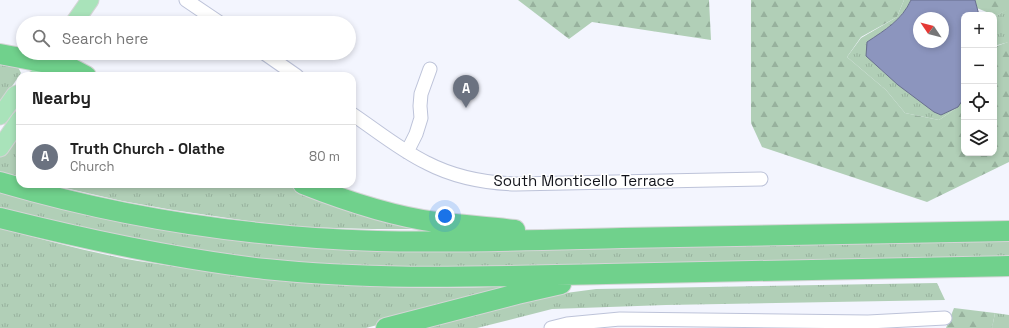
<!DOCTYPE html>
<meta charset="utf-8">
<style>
:root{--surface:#fff;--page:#f6f6f6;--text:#222;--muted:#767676;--line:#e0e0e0;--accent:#0b8043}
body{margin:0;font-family:"Space Grotesk",sans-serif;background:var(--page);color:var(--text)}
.controls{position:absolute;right:12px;top:12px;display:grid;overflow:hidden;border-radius:8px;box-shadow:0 2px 6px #0003}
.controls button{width:36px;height:36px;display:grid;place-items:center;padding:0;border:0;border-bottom:1px solid var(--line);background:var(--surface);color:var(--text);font:20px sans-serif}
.compass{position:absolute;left:913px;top:12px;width:36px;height:36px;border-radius:50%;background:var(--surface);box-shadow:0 2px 6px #0003;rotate:305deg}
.you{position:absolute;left:445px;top:216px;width:14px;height:14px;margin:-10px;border:3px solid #fff;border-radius:50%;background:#1a73e8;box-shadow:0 0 0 6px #1a73e833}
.badge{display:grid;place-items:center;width:26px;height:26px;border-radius:50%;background:var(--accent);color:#fff;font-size:13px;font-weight:700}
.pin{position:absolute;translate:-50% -33px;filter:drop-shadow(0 1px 2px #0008)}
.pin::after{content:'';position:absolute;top:21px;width:14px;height:12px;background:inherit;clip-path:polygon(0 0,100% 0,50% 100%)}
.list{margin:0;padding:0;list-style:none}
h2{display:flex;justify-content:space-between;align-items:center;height:52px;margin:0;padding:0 16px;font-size:17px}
h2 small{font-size:13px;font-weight:400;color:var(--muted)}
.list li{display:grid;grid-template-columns:26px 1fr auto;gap:12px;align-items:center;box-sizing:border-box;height:64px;padding:0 16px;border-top:1px solid var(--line)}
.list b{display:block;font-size:15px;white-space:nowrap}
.list p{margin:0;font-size:13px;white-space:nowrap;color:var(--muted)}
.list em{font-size:13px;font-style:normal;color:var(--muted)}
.icon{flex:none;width:22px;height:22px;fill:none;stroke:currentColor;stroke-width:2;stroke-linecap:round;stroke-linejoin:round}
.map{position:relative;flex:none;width:1009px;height:328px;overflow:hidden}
.search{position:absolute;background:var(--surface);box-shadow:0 2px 6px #0003;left:16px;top:16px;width:340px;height:44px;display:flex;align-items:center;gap:10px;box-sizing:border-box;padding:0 14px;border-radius:22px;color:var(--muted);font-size:15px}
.panel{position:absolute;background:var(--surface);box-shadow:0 2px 6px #0003;left:16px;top:72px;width:340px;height:116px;border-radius:12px}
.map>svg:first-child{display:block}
.grass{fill:url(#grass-tufts)}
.forest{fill:url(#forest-firs)}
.water{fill:#8c95be;stroke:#676e8d;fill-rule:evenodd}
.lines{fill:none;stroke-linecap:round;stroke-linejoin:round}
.minor-casing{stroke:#bdc3d9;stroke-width:15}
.major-casing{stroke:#d4d5d6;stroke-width:19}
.highway-casing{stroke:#d4d5d6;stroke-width:22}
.minor{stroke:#fff;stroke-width:13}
.major{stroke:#a9e3ba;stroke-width:17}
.highway{stroke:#70d18c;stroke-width:20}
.labels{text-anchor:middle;stroke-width:3;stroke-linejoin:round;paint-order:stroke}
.street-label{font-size:15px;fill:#11131a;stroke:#fff}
</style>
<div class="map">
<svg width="1009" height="328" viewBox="0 0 1009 328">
<defs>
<pattern id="grass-tufts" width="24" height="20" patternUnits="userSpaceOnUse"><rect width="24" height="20" fill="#b1cfb7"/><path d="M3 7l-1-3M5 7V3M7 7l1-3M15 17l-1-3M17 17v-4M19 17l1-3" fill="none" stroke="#97b19d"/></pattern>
<pattern id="forest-firs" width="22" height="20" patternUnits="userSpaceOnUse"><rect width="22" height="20" fill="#b1cfb7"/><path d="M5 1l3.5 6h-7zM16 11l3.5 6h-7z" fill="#97b19d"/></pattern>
</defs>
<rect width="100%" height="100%" fill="#f3f5fe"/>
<path class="grass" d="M904,0H911C902,20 885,30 867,42L881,70L934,112L942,114L958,107L939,120L905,113L886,90L847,57L861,38L897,17Z
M1006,0H1009V42L994,46V16H996L1006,10Z
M0,59L18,67L21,73L0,104Z
M20,129V183L167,229L1009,240V257L396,268L309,264L241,257L0,218V157Z
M48,184H289L334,202L426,225L418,229H372L301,227L248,221L173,210L122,201Z
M0,228C37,238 74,248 112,256C129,260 147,262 165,265C281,284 398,292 515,286V288L366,328H0Z
M937,283L945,300L666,305L552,309L477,328H416L521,299L596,289Z
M995,313L1009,315V328H992Z"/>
<path class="forest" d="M518,0H709L711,40L592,22L569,39Z
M751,0H904L897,17L861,37L847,57L886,90L905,113L939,120L958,107L964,98V153H994V47L1008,42L1009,38V162L927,202L762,147L751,123Z
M975,0H1006L1007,10L996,16L977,8Z
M954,308L995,313L992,328H946Z"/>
<path class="water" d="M911,0H975L979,15H964V98L958,107L941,115L934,112L898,85L866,56L867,42C885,30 902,20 911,0ZM919,18H943V42H919Z"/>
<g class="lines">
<defs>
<path id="minor" d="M186,0L220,23
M264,53L297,76
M352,114C376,130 400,150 427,163C454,177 486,183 516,184L761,179
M407,152L416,134L421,118L420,106L421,94L430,69
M551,328L567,324L620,319L868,322L945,318"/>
<path id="major" d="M74,23L90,0
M38,76L54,53
M0,116L15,95L20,93
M0,148L20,119"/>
<path id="highway" d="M0,54L69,67L86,76
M0,182C122,218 250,237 377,241C458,243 540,240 622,238C751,236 880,233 1009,231
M303,184C346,201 390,216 436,222C462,225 489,227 515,230
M0,218C88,240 175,259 265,269C378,281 493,276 606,274C741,271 875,269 1009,266
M386,328L517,294L561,284"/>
</defs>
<use href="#minor" class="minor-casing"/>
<use href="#major" class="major-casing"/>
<use href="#highway" class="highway-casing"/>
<use href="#minor" class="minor"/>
<use href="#major" class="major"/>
<use href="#highway" class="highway"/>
</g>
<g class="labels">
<g class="street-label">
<text x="584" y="186">South Monticello Terrace</text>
</g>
</g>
</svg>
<div class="controls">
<button>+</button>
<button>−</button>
<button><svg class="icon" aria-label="locate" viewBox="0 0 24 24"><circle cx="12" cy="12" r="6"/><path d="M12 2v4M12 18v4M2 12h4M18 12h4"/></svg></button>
<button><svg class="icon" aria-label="layers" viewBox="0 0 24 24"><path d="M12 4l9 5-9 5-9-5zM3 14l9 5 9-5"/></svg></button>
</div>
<svg class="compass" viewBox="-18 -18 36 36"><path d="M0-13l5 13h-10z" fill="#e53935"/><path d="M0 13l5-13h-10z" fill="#767676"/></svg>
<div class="you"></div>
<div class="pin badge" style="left:466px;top:108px;background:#6b7280">A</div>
<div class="search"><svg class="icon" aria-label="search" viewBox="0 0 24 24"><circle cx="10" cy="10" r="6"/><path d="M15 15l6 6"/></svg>Search here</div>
<section class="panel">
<h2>Nearby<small></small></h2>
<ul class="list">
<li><span class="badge" style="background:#6b7280">A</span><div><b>Truth Church - Olathe</b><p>Church</p></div><em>80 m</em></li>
</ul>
</section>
</div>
